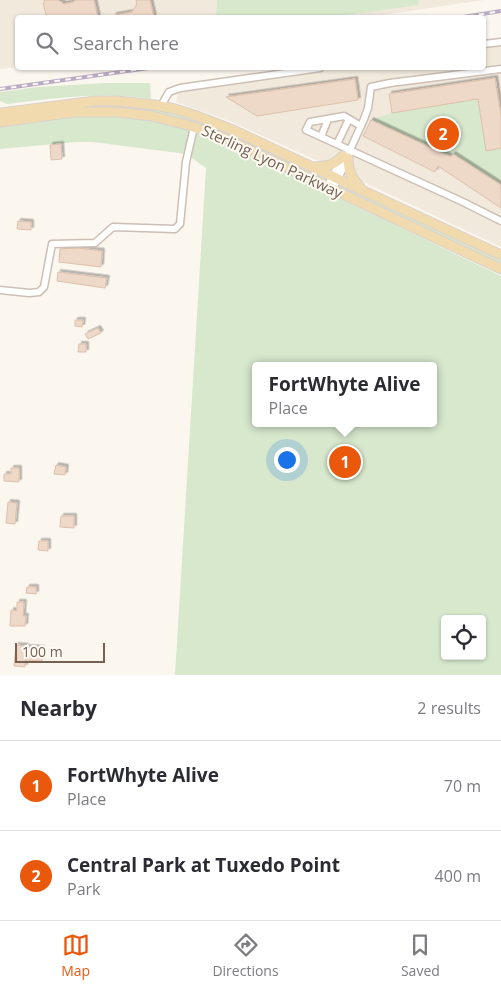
<!DOCTYPE html>
<style>
:root{--surface:#fff;--page:#f2f2f3;--text:#2b2b33;--muted:#7c7c81;--line:#e1e1e2;--accent:#ea580c}
body{margin:0;font-family:"Open Sans",sans-serif;background:var(--page);color:var(--text)}
.controls{position:absolute;right:15px;bottom:15px;display:grid;overflow:hidden;border-radius:5px;box-shadow:0 1px 4px #0004}
.controls button{width:45px;height:45px;display:grid;place-items:center;padding:0;border:0;border-bottom:1px solid var(--line);background:var(--surface);color:var(--text);font:25px sans-serif}
.scale{position:absolute;left:15px;bottom:12px;width:90px;box-sizing:border-box;padding-left:5px;border:2px solid #756052;border-top:0;font-size:14px;line-height:18px;white-space:nowrap;color:#756052;-webkit-text-stroke:4px #fefaf4;paint-order:stroke}
.you{position:absolute;left:286px;top:459px;width:18px;height:18px;margin:-12px;border:4px solid #fff;border-radius:50%;background:#1a73e8;box-shadow:0 0 0 8px #1a73e833}
.badge{display:grid;place-items:center;width:32px;height:32px;border-radius:50%;background:var(--accent);color:#fff;font-size:16px;font-weight:700}
.pin{position:absolute;translate:-50% -50%;border:2px solid #fff;box-shadow:0 1px 5px #0006}
.popup{position:absolute;left:252px;top:362px;width:185px;height:65px;box-sizing:border-box;display:grid;place-content:center;border-radius:5px;background:var(--surface);filter:drop-shadow(0 1px 4px #0005);font-size:16px;white-space:nowrap;color:var(--muted)}
.popup b{font-size:19px;color:var(--text)}
.popup::after{content:'';position:absolute;left:50%;top:100%;margin-left:-10px;border:10px solid transparent;border-top-color:var(--surface)}
.list{margin:0;padding:0;list-style:none}
h2{display:flex;justify-content:space-between;align-items:center;height:65px;margin:0;padding:0 20px;font-size:21px}
h2 small{font-size:16px;font-weight:400;color:var(--muted)}
.list li{display:grid;grid-template-columns:32px 1fr auto;gap:15px;align-items:center;box-sizing:border-box;height:90px;padding:0 20px;border-top:1px solid var(--line)}
.list b{display:block;font-size:19px;white-space:nowrap}
.list p{margin:0;font-size:16px;white-space:nowrap;color:var(--muted)}
.list em{font-size:16px;font-style:normal;color:var(--muted)}
.icon{flex:none;width:28px;height:28px;fill:none;stroke:currentColor;stroke-width:2;stroke-linecap:round;stroke-linejoin:round}
.map{position:relative;flex:none;width:501px;height:675px;overflow:hidden}
.search{position:absolute;background:var(--surface);box-shadow:0 1px 4px #0004;left:15px;right:15px;top:15px;height:55px;display:flex;align-items:center;gap:12px;box-sizing:border-box;padding:0 18px;border-radius:5px;color:var(--muted);font-size:19px}
.sheet{height:245px;background:var(--surface)}
nav{display:flex;justify-content:space-around;align-items:center;box-sizing:border-box;height:70px;border-top:1px solid var(--line);background:var(--surface);font-size:14px;color:var(--muted)}
nav a{display:grid;justify-items:center;gap:2px}
nav .on{color:var(--accent)}
.map>svg:first-child{display:block}
.residential{fill:#f2e9dd}
.green{fill:#d7e8cd;fill-rule:evenodd}
.building{fill:#eed8c8;stroke:#dec0aa;filter:url(#shadow)}
.lines{fill:none;stroke-linecap:round;stroke-linejoin:round}
.minor-casing{stroke:#cdbfb4;stroke-width:9}
.major-casing{stroke:#d8d2cf;stroke-width:11}
.minor{stroke:#fff;stroke-width:6}
.major{stroke:#f1dbae;stroke-width:9}
.rail-casing{stroke:#baabc5;stroke-width:4}
.rail{stroke:#fefaf4;stroke-width:2;stroke-dasharray:5.5;stroke-linecap:butt}
.labels{text-anchor:middle;stroke-width:4;stroke-linejoin:round;paint-order:stroke}
.street-label{font-size:15px;fill:#756052;stroke:#fefaf4}
</style>
<div class="map">
<svg width="501" height="675" viewBox="0 0 501 675">
<defs>
<filter id="shadow"><feDropShadow dx="2.5" dy="-2.5" stdDeviation="0" flood-color="#0004"/></filter>
</defs>
<rect width="100%" height="100%" fill="#fbf6ee"/>
<path class="residential" d="M0,0H484L362,18H18L17,67L0,69Z
M501,44V247L340,171L232,122L176,102L178,91L339,68H484V47Z"/>
<path class="green" d="M217,0H419L418,5L326,18L216,17Z
M106,83H150L151,99C103,91 55,98 7,104L0,101V92L38,87Z
M478,99L487,150L501,148V185L453,154H443L371,120L392,113Z
M107,104L164,110L217,127L501,259V264L352,193L199,125L159,113L139,110L102,107L85,108L84,106Z
M88,116C117,116 147,117 175,126C219,139 264,163 306,183C372,213 436,245 501,276V675H175L206,168L186,154L93,142H76L0,149V127L40,121ZM256,366H434V423H256ZM445,619H482V656H445Z"/>
<path class="building" d="M44,0H58L64,4L73,2L76,0H94L98,18H77L76,16L69,18H47L43,3L45,2Z
M136,0H150L154,18H114V15L132,12L136,6V5H137Z
M495,78L501,116V148L486,151L478,99L392,113L389,94Z
M355,79L358,100L257,116L226,97Z
M371,120L451,157L453,154L501,185V208L438,166L435,172L363,136Z
M61,144L62,159L51,160L50,145Z
M18,221L31,222V230L17,229Z
M78,248L102,251L101,267L59,262L60,249Z
M58,272L107,278L105,288L57,281Z
M75,320H83L82,327L75,326Z
M98,328L101,333L88,339L85,334Z
M79,344H86V352H78Z
M56,465L66,467L65,475L54,474Z
M11,468H19V482L4,481V474H11Z
M8,502L17,503L15,524L6,523Z
M61,516H74V528L60,527Z
M39,541H48V551L38,550Z
M27,587H36V594L26,593Z
M17,602H24L23,616H26L25,626H10L11,610L17,611Z
M16,645L26,646V647L42,648V661L25,660V667L14,666Z"/>
<g class="lines">
<defs>
<path id="minor" d="M484,44L501,42
M161,106L169,92L180,88L320,68
M361,126L344,116L310,122L306,130L463,202L501,221
M321,137L328,119
M337,144L349,119
M327,187L341,160
M333,189L348,158L350,150L364,119L368,108L371,87L390,83L501,69
M0,290L29,293L39,292L44,287L52,244L95,243L113,227L175,229L180,224L186,162L194,127"/>
<path id="major" d="M0,113L95,101H118L155,105L175,109L194,115L233,130L501,255
M0,122L75,112H117L152,116L191,126L229,140L501,269
M348,158C348,171 352,178 360,187
M314,167C328,166 333,166 343,156"/>
</defs>
<use href="#minor" class="minor-casing"/>
<use href="#major" class="major-casing"/>
<use href="#minor" class="minor"/>
<use href="#major" class="major"/>
<defs>
<path id="rail" d="M457,18L501,11
M0,89L149,68"/>
</defs>
<use href="#rail" class="rail-casing"/>
<use href="#rail" class="rail"/>
</g>
<g class="labels">
<g class="street-label">
<text transform="translate(272 162) rotate(25)" y="5">Sterling Lyon Parkway</text>
</g>
</g>
</svg>
<div class="controls">
<button><svg class="icon" aria-label="locate" viewBox="0 0 24 24"><circle cx="12" cy="12" r="6"/><path d="M12 2v4M12 18v4M2 12h4M18 12h4"/></svg></button>
</div>
<div class="scale">100 m</div>
<div class="you"></div>
<div class="pin badge" style="left:345px;top:462px">1</div>
<div class="popup"><b>FortWhyte Alive</b>Place</div>
<div class="pin badge" style="left:443px;top:134px">2</div>
<div class="search"><svg class="icon" aria-label="search" viewBox="0 0 24 24"><circle cx="10" cy="10" r="6"/><path d="M15 15l6 6"/></svg>Search here</div>
</div>
<section class="sheet">
<h2>Nearby<small>2 results</small></h2>
<ul class="list">
<li><span class="badge">1</span><div><b>FortWhyte Alive</b><p>Place</p></div><em>70 m</em></li>
<li><span class="badge">2</span><div><b>Central Park at Tuxedo Point</b><p>Park</p></div><em>400 m</em></li>
</ul>
</section>
<nav>
<a class="on"><svg class="icon" aria-label="map" viewBox="0 0 24 24"><path d="M3 6l6-2 6 2 6-2v14l-6 2-6-2-6 2zM9 4v14M15 6v14"/></svg>Map</a>
<a><svg class="icon" aria-label="directions" viewBox="0 0 24 24"><path d="M12 3l9 9-9 9-9-9zM9 14v-3h6M13 9l2 2-2 2"/></svg>Directions</a>
<a><svg class="icon" aria-label="saved" viewBox="0 0 24 24"><path d="M7 4h10v16l-5-4-5 4z"/></svg>Saved</a>
</nav>
